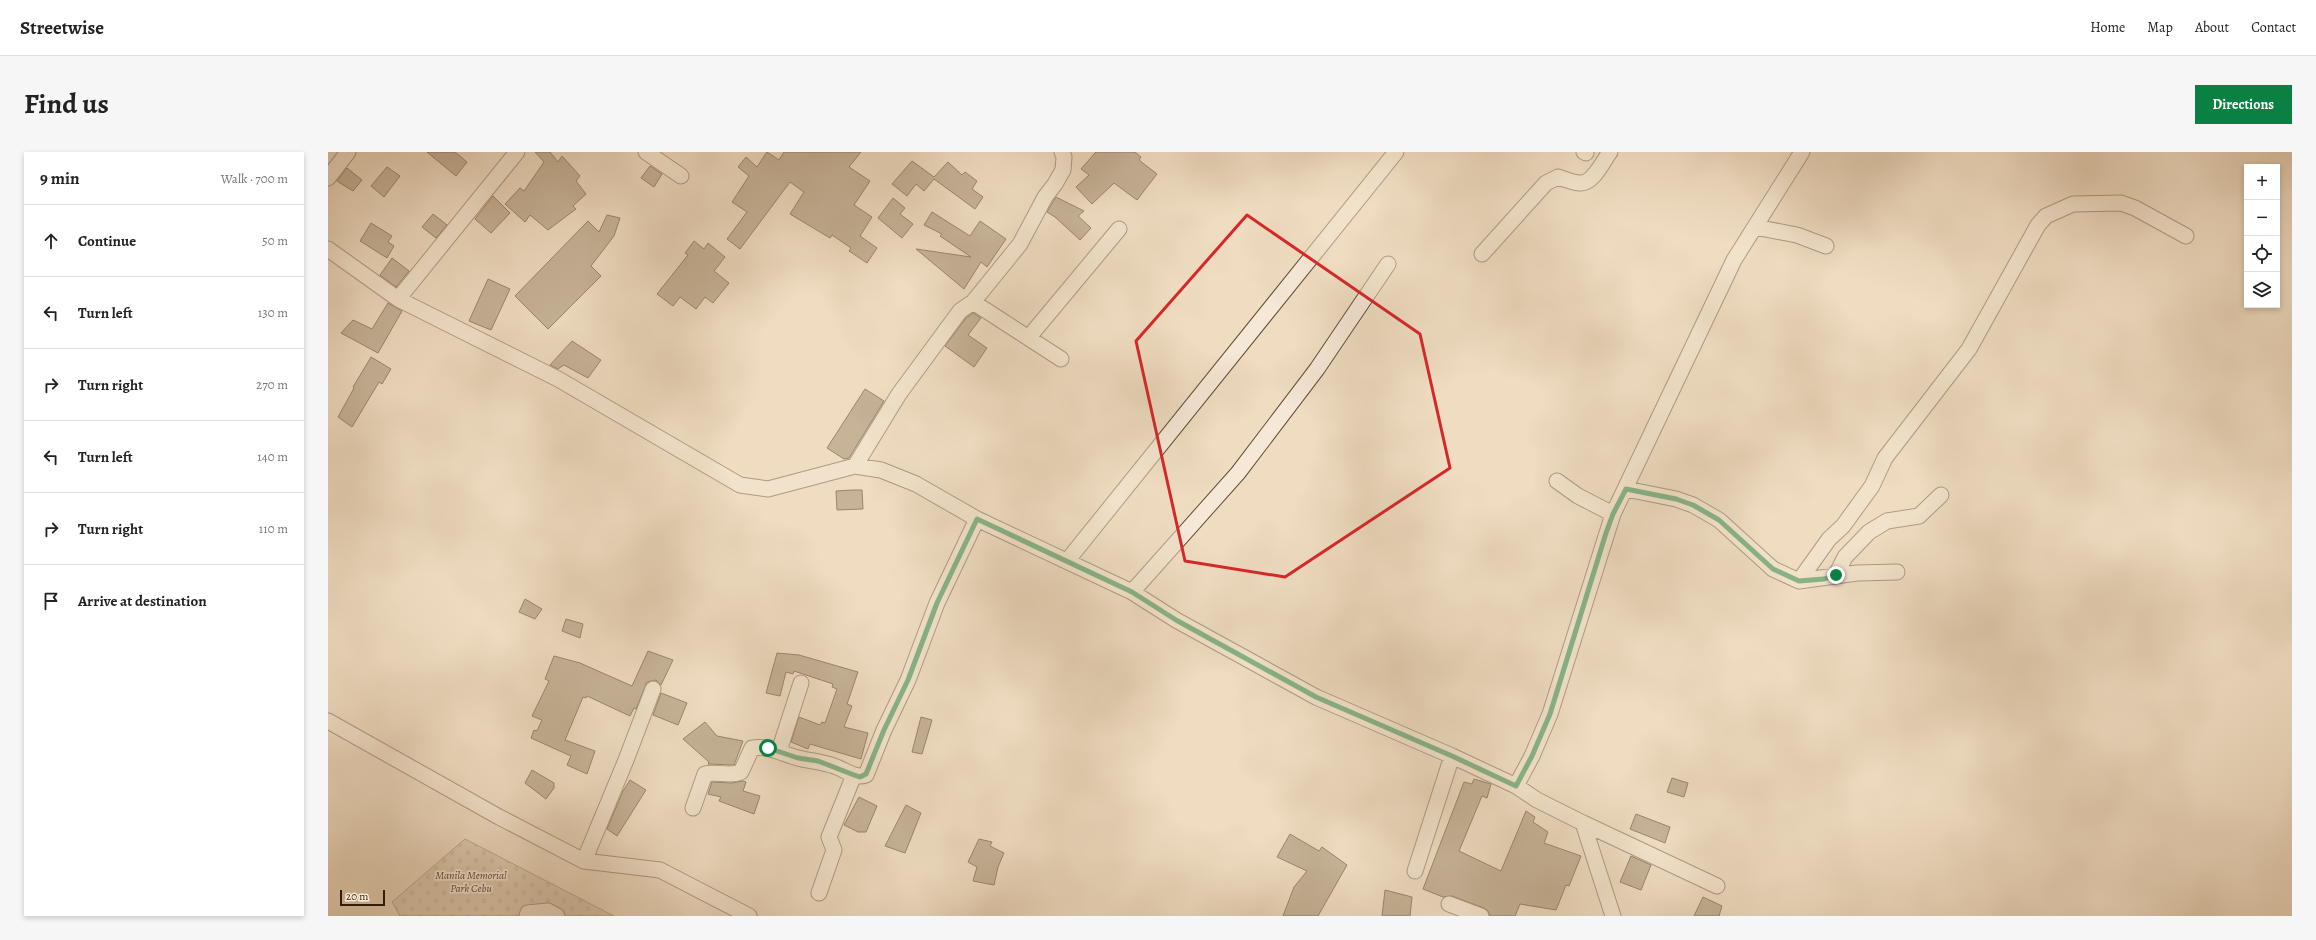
<!DOCTYPE html>
<meta charset="utf-8">
<style>
:root{--surface:#fff;--page:#f6f6f6;--text:#222;--muted:#767676;--line:#e0e0e0;--accent:#0b8043}
body{margin:0;font-family:Alegreya,serif;background:var(--page);color:var(--text)}
.controls{position:absolute;right:12px;top:12px;display:grid;overflow:hidden;border-radius:0px;box-shadow:0 2px 6px #0003}
.controls button{width:36px;height:36px;display:grid;place-items:center;padding:0;border:0;border-bottom:1px solid var(--line);background:var(--surface);color:var(--text);font:20px sans-serif}
.scale{position:absolute;left:12px;bottom:10px;width:45px;box-sizing:border-box;padding-left:4px;border:2px solid #351c06;border-top:0;font-size:11px;line-height:14px;white-space:nowrap;color:#351c06;-webkit-text-stroke:3px #f5e8d7;paint-order:stroke}
.stop{position:absolute;width:12px;height:12px;margin:-9px;border:3px solid #0b8043;border-radius:50%;background:#fff}
.stop.end{background:#0b8043;border-color:#fff;box-shadow:0 1px 4px #0008}
.list{margin:0;padding:0;list-style:none}
h2{display:flex;justify-content:space-between;align-items:center;height:52px;margin:0;padding:0 16px;font-size:17px}
h2 small{font-size:13px;font-weight:400;color:var(--muted)}
.list li{display:grid;grid-template-columns:26px 1fr auto;gap:12px;align-items:center;box-sizing:border-box;height:72px;padding:0 16px;border-top:1px solid var(--line)}
.list b{display:block;font-size:15px;white-space:nowrap}
.list em{font-size:13px;font-style:normal;color:var(--muted)}
.icon{flex:none;width:22px;height:22px;fill:none;stroke:currentColor;stroke-width:2;stroke-linecap:round;stroke-linejoin:round}
.map{position:relative;flex:none;width:1964px;height:764px;overflow:hidden;border-radius:0px}
header{display:flex;align-items:center;gap:24px;box-sizing:border-box;height:56px;padding:0 20px;background:var(--surface);border-bottom:1px solid var(--line)}
header strong{font-size:19px}
nav{display:flex;gap:22px;margin-inline-start:auto;font-size:14px}
.intro{display:flex;align-items:center;justify-content:space-between;box-sizing:border-box;height:96px;padding:0 24px}
h1{margin:0;font-size:28px}
.button{padding:10px 18px;border-radius:0px;background:var(--accent);color:#fff;font-size:14px;font-weight:700}
main{display:flex;gap:24px;padding:0 24px}
aside{flex:1;background:var(--surface);border-radius:0px;box-shadow:0 2px 6px #0003}
.map>svg:first-child{display:block}
.cemetery{fill:url(#cemetery-stones);stroke:#826c54}
.building{fill:#968067;stroke:#351c06}
.lines{fill:none;stroke-linecap:round;stroke-linejoin:round}
.minor-casing{stroke:#644c35;stroke-width:17}
.minor{stroke:#f5e8d7;stroke-width:15}
.route{stroke:#0b8043;stroke-width:5}
.marked{fill:none;stroke:#d62828;stroke-width:3;stroke-linejoin:round}
.labels{text-anchor:middle;stroke-width:3.5;stroke-linejoin:round;paint-order:stroke}
.park-label{font-size:11px;font-style:italic;fill:#634c34;stroke:#f5e8d7}
</style>
<header>
<strong>Streetwise</strong>
<nav><a>Home</a><a>Map</a><a>About</a><a>Contact</a></nav>
</header>
<div class="intro"><h1>Find us</h1><a class="button">Directions</a></div>
<main>
<aside>
<h2>9 min<small>Walk · 700 m</small></h2>
<ul class="list">
<li><svg class="icon" aria-label="ahead" viewBox="0 0 24 24"><path d="M12 20V5M6 11l6-6 6 6"/></svg><div><b>Continue</b></div><em>50 m</em></li>
<li><svg class="icon" aria-label="left" viewBox="0 0 24 24"><path d="M17 20v-9H6M10 6l-5 5 5 5"/></svg><div><b>Turn left</b></div><em>130 m</em></li>
<li><svg class="icon" aria-label="right" viewBox="0 0 24 24"><path d="M7 20v-9h11M14 6l5 5-5 5"/></svg><div><b>Turn right</b></div><em>270 m</em></li>
<li><svg class="icon" aria-label="left" viewBox="0 0 24 24"><path d="M17 20v-9H6M10 6l-5 5 5 5"/></svg><div><b>Turn left</b></div><em>140 m</em></li>
<li><svg class="icon" aria-label="right" viewBox="0 0 24 24"><path d="M7 20v-9h11M14 6l5 5-5 5"/></svg><div><b>Turn right</b></div><em>110 m</em></li>
<li><svg class="icon" aria-label="arrive" viewBox="0 0 24 24"><path d="M6 21V4h12l-3 4 3 4H6"/></svg><div><b>Arrive at destination</b></div></li>
</ul>
</aside>
<div class="map">
<svg width="1964" height="764" viewBox="0 0 1964 764">
<defs>
<pattern id="cemetery-stones" width="16" height="16" patternUnits="userSpaceOnUse"><rect width="16" height="16" fill="#cfbba1"/><path d="M2 7V4a2 2 0 0 1 4 0v3zM10 15v-3a2 2 0 0 1 4 0v3z" fill="#b2a089"/></pattern>
</defs>
<rect width="100%" height="100%" fill="#efdcc1"/>
<filter id="stains"><feTurbulence type="fractalNoise" baseFrequency=".005" numOctaves="4"/><feColorMatrix values="0 0 0 0 .2 0 0 0 0 .09 0 0 0 0 .02 0 0 0 .5 -.17"/></filter>
<radialGradient id="worn" r=".72"><stop offset=".6" stop-color="#630" stop-opacity="0"/><stop offset="1" stop-color="#630" stop-opacity=".3"/></radialGradient>
<path class="cemetery" d="M137,687L286,764H72L64,750Z"/>
<path class="building" d="M99,0H127L139,10L128,24Z
M207,0H222L230,10L234,4L252,24L248,29L258,42L245,54L248,57L220,78L202,63L197,70L177,52L192,36L196,39L216,10Z
M439,0L451,8L456,0H533L521,15L542,29L526,53L544,65L532,84L549,96L539,111L521,99L523,96L504,83L502,86L462,62L476,40L462,30L412,97L399,87L419,60L404,50L421,24L410,15L418,5L429,15Z
M768,0H807L813,5L811,8L829,22L809,48L786,31L764,52L748,35L761,23L753,17Z
M584,9L606,25L620,10L634,23L637,20L649,29L644,37L655,45L647,57L606,27L596,39L588,32L579,44L564,32Z
M322,14L334,22L326,35L313,26Z
M59,15L72,24L56,45L43,34Z
M19,16L34,28L25,39L9,29Z
M165,44L182,61L163,81L147,67Z
M728,45L756,59L750,64L763,76L752,88L727,65L719,60Z
M565,46L577,56L572,62L585,72L574,86L550,66Z
M604,60L642,84L652,69L678,87L659,115L653,110L636,137L588,97L643,105L612,84L614,82L596,73Z
M105,62L119,73L108,86L94,75Z
M279,63L292,66L286,84L263,114L273,124L220,177L187,144L260,69L271,80Z
M43,71L64,84L60,90L66,94L59,106L32,89Z
M366,89L376,97L380,91L397,105L386,119L401,131L385,151L377,145L368,157L352,145L345,154L329,142L360,103L357,101Z
M64,106L81,119L68,135L52,123Z
M160,127L182,137L163,178L141,169Z
M60,151L74,159L50,201L13,181L25,168L44,177Z
M645,161L653,166L640,183L659,196L646,215L617,194L638,166Z
M244,189L273,208L260,226L236,213L230,217L222,213Z
M43,205L63,217L54,232L51,230L24,275L10,265L26,236L25,235Z
M537,237L556,249L521,306L516,307L499,296Z
M524,338H534L535,357L509,358L508,339Z
M197,447L214,457L207,467L191,460Z
M238,467L255,472L252,486L234,479Z
M320,499L345,508L333,533L328,528L319,530L308,557L306,556L302,564L259,544L258,546L255,545L237,588L267,599L259,622L239,613L243,604L203,586L206,578L209,579L214,568L204,564L221,529L217,527L226,504L252,511L304,534Z
M449,501L471,503L530,520L519,552L524,554L516,575L540,581L533,607L482,592L480,597L463,590L471,565L492,573L494,570L497,571L509,537L504,535L505,532L466,519L465,522L458,520L452,544L438,541Z
M333,541L359,551L350,573L325,563Z
M593,565L604,568L594,602L584,600Z
M377,570L389,584L415,589L406,613L380,612L381,610L355,587Z
M204,618L226,631V636L218,647L197,631Z
M1344,626L1360,631L1356,645L1339,640Z
M1146,627L1163,632L1159,646L1154,644L1131,699L1173,719L1198,659L1207,665L1205,670L1220,680L1216,691L1253,704L1241,734L1238,733L1228,758L1192,752L1187,764H1162L1160,759L1156,756L1124,744L1115,745L1095,737L1136,630L1144,632Z
M302,628L318,638L289,684L279,677L295,639Z
M415,629L418,630L415,639L432,644L426,662L391,649L393,645L380,642L384,630L404,631Z
M531,645L549,654L538,680H530L516,673Z
M578,653L593,661L577,701L557,694Z
M1308,662L1342,675L1337,691L1302,677Z
M962,682L991,699L994,695L1019,713L990,764H955L966,735L979,719L949,705Z
M651,687L664,690L662,694L676,701L670,715L666,733L645,729L649,715L640,710Z
M1303,704L1323,713L1313,738L1292,730Z
M1057,738L1084,745L1082,764H1054Z
M1375,745L1394,754L1391,764H1366Z"/>
<g class="lines">
<defs>
<path id="minor" d="M318,0L353,24
M1256,0L1258,1
M0,26L20,0
M1427,75L1469,83L1498,94
M0,97L70,147L230,227L412,333L440,337L527,314L553,318L588,332L649,367L804,440L848,468L988,545L1124,604L1188,634L1209,648L1255,671L1285,764
M1154,102L1218,31L1230,25C1237,27 1245,31 1252,31C1265,32 1275,9 1282,0
M70,147L189,0
M645,150L692,92L717,45L727,32L735,18L736,5L734,0
M701,185L791,77
M527,314L571,242L632,159L645,150L733,207
M1229,329L1250,344L1285,362
M1298,337L1348,347L1365,353L1391,368L1445,417L1471,429L1529,421L1569,420
M739,409L1068,0
M1508,423L1517,405L1541,380L1559,369L1591,364L1613,343
M1471,429L1501,387L1515,374L1544,334L1557,306L1641,197L1710,73L1718,64L1745,52L1793,51L1807,56L1858,84
M804,440L910,321L989,217L1060,112
M0,569L171,665L256,709L332,718L421,764
M451,599L473,531
M1188,634L1204,604L1222,562L1285,362L1406,108L1474,0
M365,656L377,622C389,619 401,625 413,620L424,596C440,593 455,602 470,606C482,609 494,610 506,614C518,618 527,627 538,623L556,578L580,528L609,451L649,367
M1255,671L1389,734
M256,709L298,608L325,537
M1087,719L1124,604
M491,741L506,698L501,685L526,623
M1121,752L1153,764
M199,764L200,761L220,759L229,764"/>
</defs>
<use href="#minor" class="minor-casing"/>
<use href="#minor" class="minor"/>
</g>
<g class="lines">
<path class="route" d="M440,596L470,606L490,609L526,623L532,625L538,622L556,578L580,528L609,451L649,367L804,440L848,468L988,545L1124,604L1188,634L1204,604L1222,562L1278,381L1285,362L1298,337L1348,347L1365,353L1391,368L1445,417L1471,429L1496,427L1508,423"/>
</g>
<path d="M0 0H1964V764H0ZM919,63L1092,182L1122,316L957,425L857,409L808,189Z" fill="#efdcc1" fill-opacity=".55" fill-rule="evenodd"/>
<path class="marked" d="M919,63L1092,182L1122,316L957,425L857,409L808,189Z"/>
<g class="labels">
<g class="park-label">
<text x="143" y="727">Manila Memorial<tspan x="143" dy="13">Park Cebu</tspan></text>
</g>
</g>
<rect width="100%" height="100%" filter="url(#stains)"/>
<rect width="100%" height="100%" fill="url(#worn)"/>
</svg>
<div class="controls">
<button>+</button>
<button>−</button>
<button><svg class="icon" aria-label="locate" viewBox="0 0 24 24"><circle cx="12" cy="12" r="6"/><path d="M12 2v4M12 18v4M2 12h4M18 12h4"/></svg></button>
<button><svg class="icon" aria-label="layers" viewBox="0 0 24 24"><path d="M12 4l9 5-9 5-9-5zM3 14l9 5 9-5"/></svg></button>
</div>
<div class="scale">20 m</div>
<div class="stop" style="left:440px;top:596px"></div>
<div class="stop end" style="left:1508px;top:423px"></div>
</div>
</main>
